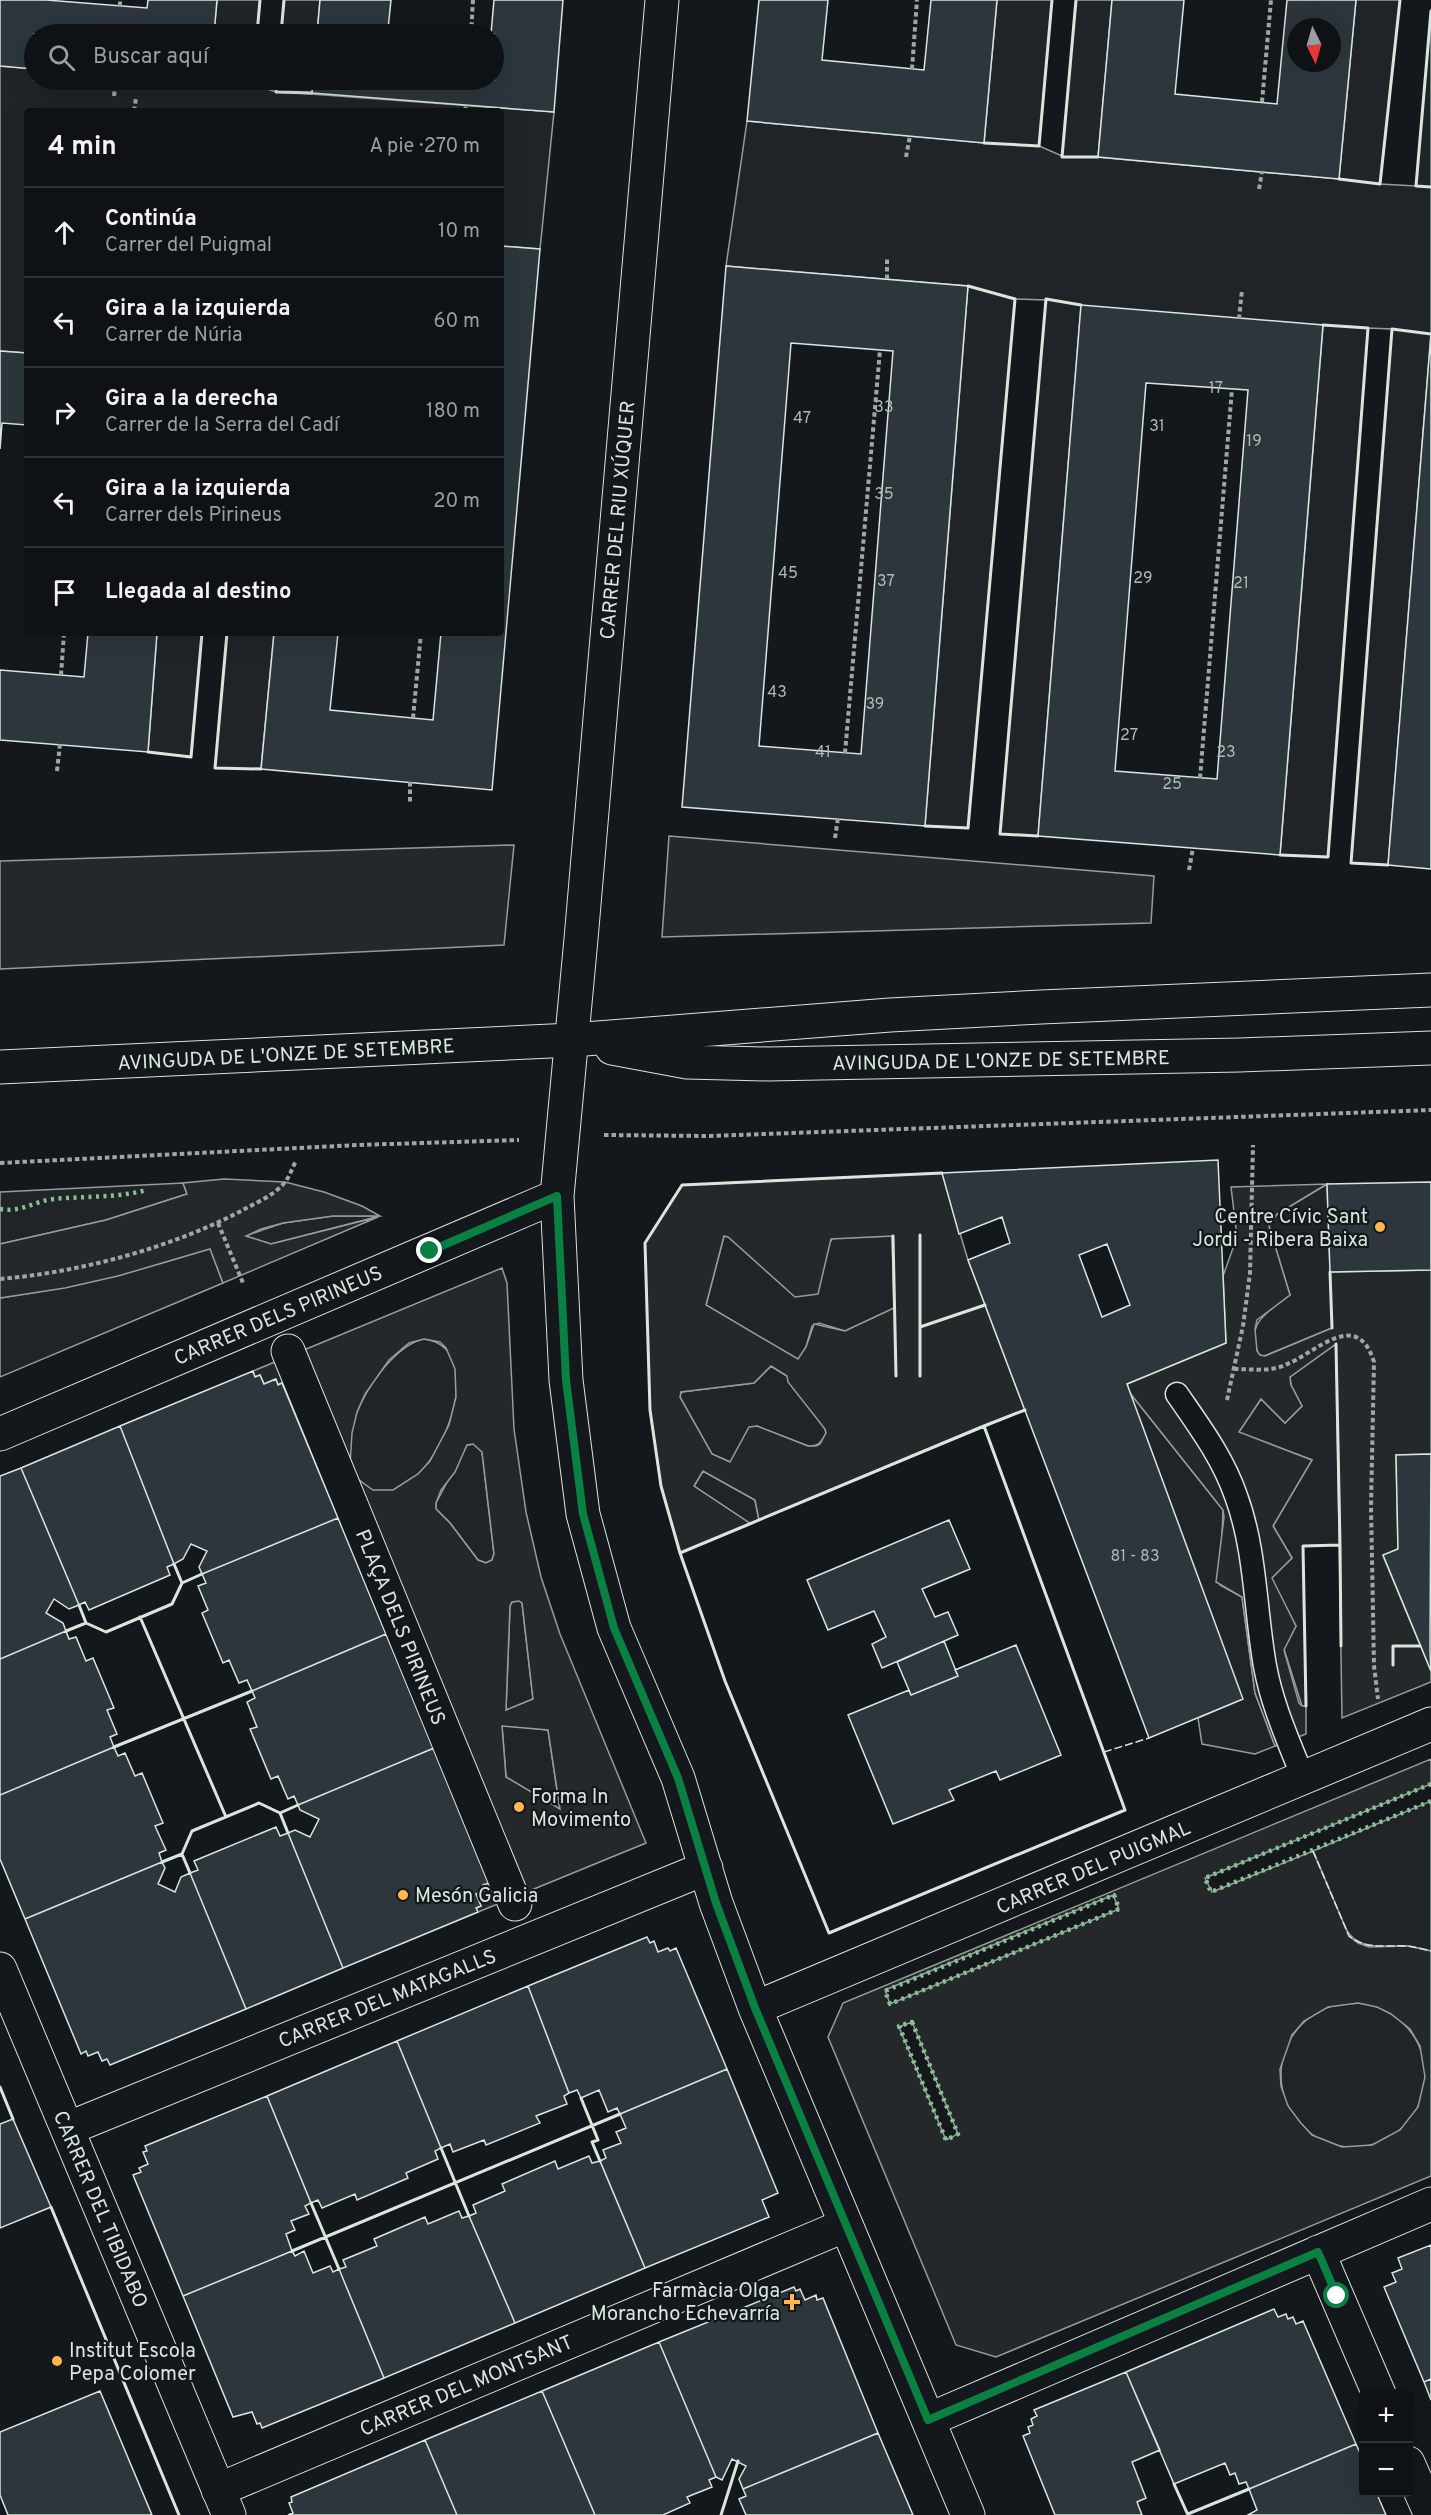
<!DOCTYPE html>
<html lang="es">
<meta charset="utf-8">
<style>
:root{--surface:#0f1215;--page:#181b1e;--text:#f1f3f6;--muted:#9b9ea0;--line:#2f3234}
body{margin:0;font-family:Overpass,sans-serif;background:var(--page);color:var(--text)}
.controls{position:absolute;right:18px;bottom:18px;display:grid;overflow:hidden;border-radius:6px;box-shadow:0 6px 24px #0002}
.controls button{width:54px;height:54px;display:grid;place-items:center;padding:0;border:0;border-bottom:2px solid var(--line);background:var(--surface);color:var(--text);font:30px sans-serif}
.compass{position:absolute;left:1287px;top:18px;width:54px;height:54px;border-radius:50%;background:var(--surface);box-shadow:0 6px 24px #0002;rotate:175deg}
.stop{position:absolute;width:18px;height:18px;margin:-14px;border:4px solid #0b8043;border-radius:50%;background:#fff}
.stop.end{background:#0b8043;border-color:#fff;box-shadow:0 2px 6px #0008}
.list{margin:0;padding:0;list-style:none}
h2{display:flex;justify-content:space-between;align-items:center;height:78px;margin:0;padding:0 24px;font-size:26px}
h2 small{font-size:20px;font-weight:400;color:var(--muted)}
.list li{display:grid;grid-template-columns:39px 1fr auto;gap:18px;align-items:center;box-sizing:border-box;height:90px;padding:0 24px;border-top:2px solid var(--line)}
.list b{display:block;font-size:22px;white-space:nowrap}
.list p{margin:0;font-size:20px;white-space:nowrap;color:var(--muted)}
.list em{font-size:20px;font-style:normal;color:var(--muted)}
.icon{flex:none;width:33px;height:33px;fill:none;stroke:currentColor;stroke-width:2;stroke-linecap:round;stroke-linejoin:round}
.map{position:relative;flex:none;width:1431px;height:2515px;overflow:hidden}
.search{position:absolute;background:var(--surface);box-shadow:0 6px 24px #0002;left:24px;top:24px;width:480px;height:66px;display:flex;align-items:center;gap:15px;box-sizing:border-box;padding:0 21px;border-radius:33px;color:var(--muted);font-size:22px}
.panel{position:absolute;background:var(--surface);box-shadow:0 6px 24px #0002;left:24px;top:108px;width:480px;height:528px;border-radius:6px}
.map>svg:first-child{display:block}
.green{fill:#202428;stroke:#939e99;stroke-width:1.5}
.parking{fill:#24282b;stroke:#939e99;stroke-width:1.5;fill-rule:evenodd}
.building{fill:#2c363c;stroke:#d8e6dc;stroke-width:1.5;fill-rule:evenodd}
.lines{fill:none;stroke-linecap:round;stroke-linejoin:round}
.service-casing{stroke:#d8e6dc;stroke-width:25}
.pedestrian-casing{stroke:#d8e6dc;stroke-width:35}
.minor-casing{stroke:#d8e6dc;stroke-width:35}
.secondary-casing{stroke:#d8e6dc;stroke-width:35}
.path{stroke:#9da8a2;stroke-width:4;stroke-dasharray:4.5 3;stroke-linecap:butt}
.service{stroke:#14181c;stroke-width:22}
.pedestrian{stroke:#14181c;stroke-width:33}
.minor{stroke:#14181c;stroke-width:33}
.secondary{stroke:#14181c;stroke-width:33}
.hedge{stroke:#8ac095;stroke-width:4.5;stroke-dasharray:3 4.5;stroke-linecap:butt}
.fence{stroke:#d8e6dc;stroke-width:1.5;stroke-dasharray:8 3;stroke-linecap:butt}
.wall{stroke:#d8e6dc;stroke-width:3}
.route{stroke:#0b8043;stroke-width:8}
.poi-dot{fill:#ffb74d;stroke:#14181c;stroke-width:2}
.labels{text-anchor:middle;stroke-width:4.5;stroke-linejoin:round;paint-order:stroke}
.number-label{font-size:16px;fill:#adbab4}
.street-label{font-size:20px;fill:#d8e6dc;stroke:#14181c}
.poi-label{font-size:20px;fill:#d8e6dc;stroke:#14181c;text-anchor:start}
</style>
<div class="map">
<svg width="1431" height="2515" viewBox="0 0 1431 2515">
<rect width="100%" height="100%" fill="#14181c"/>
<path class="green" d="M217,0H260L257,34H214Z
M284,0H320L317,34H281Z
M997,0H1052L1039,146L1062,156L1076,0H1112L1098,157L1339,179L1356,0H1400L1380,184L1416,186L1431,11V334L1388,865L1351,863L1392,329L1368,328L1328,857L1280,855L1323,326L1081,306L1038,836L1000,834L1046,300L1015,299L968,828L925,826L968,286L726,266L747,121L984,143Z
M0,66L34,69V80H169L210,83L211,80H253V84L276,92L277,80H313L312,93H297L554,112L540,249L501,246V111H27V353L0,351Z
M157,633H202L191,757L148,752Z
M227,633H274L261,769L215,768Z
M183,1183L187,1194L106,1220L0,1244V1192Z
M1327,1184L1332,1328L1264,1356L1259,1355C1244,1323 1268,1312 1290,1295L1269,1226L1277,1214Z
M333,1216H380L271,1244L245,1236L283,1223Z
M724,1236L830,1242L833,1238L893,1236L895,1308L845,1331L819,1323L812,1326L806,1347L798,1360L706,1305Z
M210,1248L223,1283L0,1377V1298C72,1288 141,1271 210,1248Z
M424,1339C502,1349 424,1527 364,1486C319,1454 380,1348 424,1339Z
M1336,1344L1340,1545L1303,1546L1306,1706H1302L1284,1649L1296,1626L1271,1578L1292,1558L1273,1526L1312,1460L1238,1433L1261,1399L1285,1423L1302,1406L1291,1385L1290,1377Z
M771,1366L787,1376L825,1429L826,1433C821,1442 819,1447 808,1446L757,1426L730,1462L712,1454L680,1397L681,1392L754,1383Z
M1130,1393L1223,1510L1220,1585L1242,1597L1255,1693L1275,1746L1255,1754L1202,1744L1198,1718L1242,1699Z
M476,1444L482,1452L494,1554L492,1560L486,1563L478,1560L450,1523L436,1509V1503L467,1445Z
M703,1471L755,1500L759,1520L751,1524L694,1486Z
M519,1601L522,1603L533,1699L506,1710L510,1606L512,1602Z
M502,1725L548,1730L560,1810L506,1777Z
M1431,1801V1951C1423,1949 1415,1947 1408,1946C1384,1945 1358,1953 1345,1927L1313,1851Z
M1281 2075a72 72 0 1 1 144 0a72 72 0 1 1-144 0Z"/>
<path class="parking" d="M669,836L1154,876L1151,923L662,937Z
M514,845L504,945L0,969V861Z
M942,1173L968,1260L1025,1410L759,1520L755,1500L703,1471L694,1486L751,1524L680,1553L661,1486L650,1410L645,1243L682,1185ZM724,1236L728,1237L795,1297L818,1294L831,1239L892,1236L894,1308L845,1331L814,1324L806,1347L798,1359L706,1305ZM771,1366L787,1376L788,1382L825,1429L826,1433L820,1444L816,1446H808L757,1426L749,1427L730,1462L712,1454L680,1397L681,1392L754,1383Z
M224,1179L285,1182L324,1192L362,1206L380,1216H333L283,1223L261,1229L246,1236L271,1244L378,1217L223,1283L210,1249L118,1276L65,1288L0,1298V1244L106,1220L187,1194L183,1183Z
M1327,1184L1277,1214L1269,1226L1290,1295L1257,1320L1255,1329L1257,1351L1260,1355L1265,1356L1332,1328L1330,1272L1431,1270V1454L1396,1455L1398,1549L1383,1556L1431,1671V1682L1342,1718L1336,1344L1290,1377L1291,1385L1302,1406L1285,1423L1261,1399L1239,1432L1312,1460L1273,1526L1292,1558L1272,1578L1296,1626L1284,1650L1299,1703L1302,1706H1306V1734L1275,1746L1255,1693L1242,1597L1216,1582L1224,1517L1223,1510L1130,1393L1127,1384L1226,1343L1223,1276L1237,1237L1231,1187Z
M502,1268L507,1283L514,1429L526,1512L541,1577L560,1634L646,1843L478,1912L476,1908L481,1906L476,1894L485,1890L483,1885L489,1883L338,1518L282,1383L278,1384L275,1379L264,1384L260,1375L255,1377L253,1371ZM424,1339L440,1342L446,1348L455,1369L456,1397L449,1425L430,1461L418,1474L393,1490H373L355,1477L350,1465L352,1433L357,1412L365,1394L389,1360L409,1343ZM473,1444L482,1452L494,1554L492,1560L486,1563L478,1560L450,1523L436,1509V1503L441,1490L455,1472L467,1445ZM519,1601L522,1603L533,1699L506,1710L510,1606L512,1602ZM502,1726L548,1730L560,1809L506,1777Z
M1431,1759V1784L1205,1878L1212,1892L1313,1851L1349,1936L1358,1943L1369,1947L1408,1946L1431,1951V2176L996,2357L956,2345L828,2037L843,2003ZM1113,1895L1119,1909L890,2004L885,1990ZM1358,2003L1377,2007L1391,2014L1410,2029L1420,2046L1425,2077L1418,2107L1400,2130L1372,2145L1342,2147L1312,2135L1300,2122L1288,2106L1281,2086L1280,2069L1292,2035L1304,2021L1328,2007ZM912,2022L958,2134L946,2140L899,2027Z"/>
<path class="building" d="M0,0H46L147,8L148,0H217L214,34H34V69L0,66Z
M320,0H391L388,29L459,34H317Z
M494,0H563L554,112L312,93L313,80H494V34H491Z
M759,0H828L822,60L924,70L931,0H997L984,143L747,121Z
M1112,0H1184L1175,94L1277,104L1287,0H1356L1339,179L1098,157ZM1296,27H1332V63H1296Z
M169,80H211V83Z
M501,246L540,249L492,790L261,769L274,633H338L330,710L433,720L441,633H501Z
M726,266L968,286L925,826L682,807ZM791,343L893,351L861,754L759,746Z
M1081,305L1323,325L1280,855L1038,836ZM1146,383L1248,390L1217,779L1115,771Z
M1431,334V869L1388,865Z
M0,351L27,353V425L2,423L0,449Z
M88,633H157L148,752L0,740V670L84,677Z
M1218,1160L1226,1343L1127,1384L1243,1699L1149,1738L968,1260L1010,1243L1002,1217L959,1234L942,1173ZM1107,1244L1130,1305L1102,1317L1079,1255Z
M1431,1182V1270L1330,1272L1327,1184Z
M253,1371L255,1377L260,1375L264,1384L276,1379L278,1385L282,1383L338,1518L202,1574L199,1567L207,1551L191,1544L183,1559L174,1564L120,1426Z
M120,1426L174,1564L167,1567L170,1575L89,1610L85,1602L79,1605L21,1468Z
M1431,1454L1430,1652L1431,1671L1383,1555L1398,1549L1396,1455Z
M21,1468L79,1605L69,1609L54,1599L46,1613L63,1623L66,1631L0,1659V1476Z
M338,1518L386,1634L252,1691L247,1680L239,1683L229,1660L223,1663L202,1613L208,1610L198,1586L206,1583L202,1574Z
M949,1520L970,1569L922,1589L935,1617L948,1612L958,1635L882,1668L872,1644L886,1637L874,1611L828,1630L807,1580Z
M66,1631L69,1639L76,1637L86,1661L93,1658L114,1708L107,1710L117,1734L110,1737L114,1747L0,1795V1659Z
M386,1634L434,1748L298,1805L294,1796L288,1799L278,1776L271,1779L250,1729L257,1727L247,1702L255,1698L252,1691Z
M944,1641L958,1676L911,1695L897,1662Z
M1016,1645L1061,1755L1000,1780L996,1771L949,1790L954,1800L893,1824L848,1715L909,1690L911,1695L958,1676L955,1670Z
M114,1747L118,1756L125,1753L135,1776L142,1773L163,1823L155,1826L166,1850L159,1853L162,1862L25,1919L0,1859V1795Z
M434,1748L489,1883L483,1885L486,1890L476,1894L481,1906L476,1908L478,1912L343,1968L288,1833L295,1830L310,1837L319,1819L300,1810L298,1805Z
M276,1827L280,1836L288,1833L343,1968L246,2009L190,1873L198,1870L194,1861Z
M162,1862L165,1868L158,1884L175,1892L181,1877L190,1873L246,2009L110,2065L107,2059L102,2061L98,2052L88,2056L86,2051L81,2054L25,1919Z
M647,1937L650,1943L654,1941L658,1952L668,1948L670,1951L676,1948L727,2069L620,2114L617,2108L608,2112L599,2090L581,2098L577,2090L569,2093L528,1986Z
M528,1986L569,2093L564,2096L567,2104L536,2116L540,2123L486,2145L484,2140L453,2152L450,2144L441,2148L397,2041Z
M397,2041L441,2148L435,2151L438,2159L406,2173L408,2178L357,2200L355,2194L322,2208L318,2200L311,2203L267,2096Z
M727,2069L778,2193L762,2200L769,2217L645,2268L600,2161L606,2158L603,2150L621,2143L616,2132L626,2128L620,2114Z
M267,2096L311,2203L305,2206L309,2214L291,2221L295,2230L286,2234L292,2251L183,2296L133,2175L141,2172L139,2168L148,2164L143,2152L147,2151L145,2146Z
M13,2119L51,2207L0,2228V2124Z
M589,2156L592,2163L600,2161L645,2268L515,2323L469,2216L476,2213L473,2205L505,2191L502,2184L555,2161L558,2169Z
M459,2211L462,2218L469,2216L515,2323L384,2378L339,2269L346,2267L343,2260L377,2246L374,2239L425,2217L428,2224Z
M1431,2245V2379L1424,2382L1384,2287L1396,2282L1392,2273L1402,2269L1398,2258Z
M292,2251L295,2256L304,2251L313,2273L330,2266L333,2272L339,2269L384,2378L262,2428L260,2423L257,2424L252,2412L233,2417L183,2296Z
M794,2287L796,2291L800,2289L805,2300L816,2295L817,2300L823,2298L878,2433L743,2489L739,2479L746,2466L732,2459L722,2480L716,2477L659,2342Z
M1274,2309L1278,2317L1286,2314L1288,2319L1293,2317L1296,2324L1303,2321L1356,2444L1249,2489L1246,2482L1239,2484L1235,2473L1230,2475L1225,2463L1174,2484L1126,2372Z
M659,2342L716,2477L709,2480L712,2487L687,2497L690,2503L663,2515H595L542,2391Z
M1126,2372L1160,2450L1132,2462L1146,2498L1137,2502L1142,2515H1055L1023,2436L1030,2433L1028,2427L1033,2425L1031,2419L1037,2416L1034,2410Z
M1431,2379V2400L1424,2382Z
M100,2391L152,2515H8L0,2495V2432Z
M542,2391L595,2515H457L425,2440Z
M878,2433L913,2515H746L739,2499L746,2496L743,2489Z
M425,2440L457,2515H288L293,2513L289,2503L292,2502L291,2497Z
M1356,2444L1364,2462V2492H1376L1386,2515H1248L1257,2510L1249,2489Z"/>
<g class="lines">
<defs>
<path id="service" d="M1177,1394C1199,1426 1223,1458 1236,1496C1256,1550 1255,1610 1265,1666C1272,1705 1289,1742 1303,1778"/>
<path id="pedestrian" d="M288,1351L515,1904"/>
<path id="minor" d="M662,0L581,939L557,1196L566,1380L583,1514L614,1628L678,1778L716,1903L755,2008L968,2515
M0,1434L557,1196
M0,1969L229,2515
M755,2008L1431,1724
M67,2129L706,1868
M1318,2252L1379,2394
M928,2420L1431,2204
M1408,2463L1431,2515
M218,2490L846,2225"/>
<path id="secondary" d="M612,1048L687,1062L768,1064L1240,1055L1431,1048
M0,1067L572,1040L890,1015L1041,1007L1431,990"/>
</defs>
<use href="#service" class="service-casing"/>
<use href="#pedestrian" class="pedestrian-casing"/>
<use href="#minor" class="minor-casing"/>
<use href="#secondary" class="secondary-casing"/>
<path class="path" d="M120,6V0
M471,34L473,0
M912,69L917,0
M114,96L116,80
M1262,102L1271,0
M134,111L136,98
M465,111L466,105
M906,157L910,136
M1259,189L1262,172
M887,279V257
M1239,319L1242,290
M61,675L64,633
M413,718L421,633
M845,753L880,350
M57,771L60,744
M1200,778L1232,389
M410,782V802
M835,838L838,818
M1189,870L1193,848
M604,1135L709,1136L1431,1110
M0,1163L358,1145L519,1140
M218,1223L243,1283
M0,1279C81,1272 171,1248 243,1210C257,1202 275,1195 285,1182C290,1176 292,1168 296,1161
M1234,1369C1251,1369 1269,1372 1285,1365C1316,1353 1357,1307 1374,1362L1371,1506L1374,1666L1378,1699
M1227,1400L1243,1326L1250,1273L1253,1145"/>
<use href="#service" class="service"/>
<use href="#pedestrian" class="pedestrian"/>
<use href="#minor" class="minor"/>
<use href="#secondary" class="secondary"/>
<path class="hedge" d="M0,1209C21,1213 34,1201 54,1199C85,1196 116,1198 147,1190
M1431,1784L1205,1878L1211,1892L1431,1801
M1114,1895L1119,1909L890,2004L885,1991Z
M912,2022L958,2134L946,2140L899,2026Z"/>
<path class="fence" d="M1104,1752L1149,1738
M1313,1851L1349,1936C1367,1950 1385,1945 1406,1946C1415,1947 1423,1949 1431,1951"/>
<path class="wall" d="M1076,0L1062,157H1098
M1431,11L1416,186L1431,187
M257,34L260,0
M281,34L284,0
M277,80L276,92L312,93
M211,83L253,84V80
M984,143L1039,146L1052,0
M1339,179L1380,184L1400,0
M227,633L215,768L261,769
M148,752L191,757L202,633
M925,826L968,828L1015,299L968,286
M1038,836L1000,834L1046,299L1081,305
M1280,855L1328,857L1368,328L1323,325
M1388,865L1351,863L1392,329L1431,334
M920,1235V1327L985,1305
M893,1236L896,1376
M1330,1272L1332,1328
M1336,1344L1340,1545
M920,1376V1327
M984,1426L1125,1810L829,1933L725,1681L680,1553Z
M984,1426L1025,1410
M680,1553L661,1486L650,1410L645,1243L682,1185L942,1173
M174,1564L182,1583
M79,1605L86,1623
M140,1617L226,1817
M66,1631L86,1623L106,1632L172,1604L182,1583L202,1574
M1393,1665V1646H1420
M1306,1706L1303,1546L1340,1545L1341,1646
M114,1747L252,1691
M280,1813L288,1833
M182,1854L190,1873
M162,1862L182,1854L192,1831L259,1803L280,1813L298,1805
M0,2087L13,2119
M581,2098L598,2140L592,2142L600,2161
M441,2148L469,2216
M311,2203L339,2269
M51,2207L179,2515
M292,2251L620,2114
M1174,2484L1188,2515
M1188,2514L1249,2489
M721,2515L738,2461"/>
</g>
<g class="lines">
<path class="route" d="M430,1251L557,1196L566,1380L583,1514L614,1628L678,1778L716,1903L755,2008L928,2420L1318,2252L1337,2296"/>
</g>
<g class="poi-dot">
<circle cx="1380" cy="1227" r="6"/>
<circle cx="519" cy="1807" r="6"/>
<circle cx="403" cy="1895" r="6"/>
<path d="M789 2293h6v6h6v6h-6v6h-6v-6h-6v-6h6z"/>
<circle cx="57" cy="2361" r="6"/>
</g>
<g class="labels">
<g class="number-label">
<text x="1216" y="393">17</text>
<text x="884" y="412">33</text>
<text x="802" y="423">47</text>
<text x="1157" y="431">31</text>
<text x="1254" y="446">19</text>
<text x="884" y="499">35</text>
<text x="788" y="578">45</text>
<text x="1143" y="583">29</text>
<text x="886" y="586">37</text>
<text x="1241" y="588">21</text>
<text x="777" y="697">43</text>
<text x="875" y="709">39</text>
<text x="1129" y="740">27</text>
<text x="823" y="757">41</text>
<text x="1226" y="757">23</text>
<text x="1172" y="789">25</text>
<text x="1135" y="1561">81 - 83</text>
</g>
<g class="street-label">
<text transform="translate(617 520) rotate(-85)" y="7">CARRER DEL RIU XÚQUER</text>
<text transform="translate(286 1054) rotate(-3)" y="7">AVINGUDA DE L'ONZE DE SETEMBRE</text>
<text transform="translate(1001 1060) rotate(-1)" y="7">AVINGUDA DE L'ONZE DE SETEMBRE</text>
<text transform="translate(278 1315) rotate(-23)" y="7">CARRER DELS PIRINEUS</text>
<text transform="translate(401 1627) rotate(68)" y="7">PLAÇA DELS PIRINEUS</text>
<text transform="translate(1093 1867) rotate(-23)" y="7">CARRER DEL PUIGMAL</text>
<text transform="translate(387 1998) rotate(-22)" y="7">CARRER DEL MATAGALLS</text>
<text transform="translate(101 2209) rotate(67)" y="7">CARRER DEL TIBIDABO</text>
<text transform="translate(466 2385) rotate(-23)" y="7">CARRER DEL MONTSANT</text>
</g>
<g class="poi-label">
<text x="1368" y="1223" text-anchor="end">Centre Cívic Sant<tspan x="1368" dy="23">Jordi - Ribera Baixa</tspan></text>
<text x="531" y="1803">Forma In<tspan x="531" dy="23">Movimento</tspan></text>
<text x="415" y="1902">Mesón Galicia</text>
<text x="780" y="2297" text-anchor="end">Farmàcia Olga<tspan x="780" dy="23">Morancho Echevarría</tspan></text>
<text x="69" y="2357">Institut Escola<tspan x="69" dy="23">Pepa Colomer</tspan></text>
</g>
</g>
</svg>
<div class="controls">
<button>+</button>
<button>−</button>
</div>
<svg class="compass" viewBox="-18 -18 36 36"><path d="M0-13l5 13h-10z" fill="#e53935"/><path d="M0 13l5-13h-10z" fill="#9b9ea0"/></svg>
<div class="stop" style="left:1337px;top:2296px"></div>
<div class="stop end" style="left:430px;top:1251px"></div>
<div class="search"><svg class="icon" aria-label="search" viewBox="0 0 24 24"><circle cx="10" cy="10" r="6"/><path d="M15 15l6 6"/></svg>Buscar aquí</div>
<section class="panel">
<h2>4 min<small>A pie · 270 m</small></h2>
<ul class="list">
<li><svg class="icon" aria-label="ahead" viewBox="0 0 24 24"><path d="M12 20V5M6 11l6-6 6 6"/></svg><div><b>Continúa</b><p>Carrer del Puigmal</p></div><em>10 m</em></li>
<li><svg class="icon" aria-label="left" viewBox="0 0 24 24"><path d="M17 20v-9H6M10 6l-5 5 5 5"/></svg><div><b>Gira a la izquierda</b><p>Carrer de Núria</p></div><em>60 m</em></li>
<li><svg class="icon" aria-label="right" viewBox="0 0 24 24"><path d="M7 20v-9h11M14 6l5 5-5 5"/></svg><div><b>Gira a la derecha</b><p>Carrer de la Serra del Cadí</p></div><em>180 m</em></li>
<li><svg class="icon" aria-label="left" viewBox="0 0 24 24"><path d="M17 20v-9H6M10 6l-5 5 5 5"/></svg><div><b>Gira a la izquierda</b><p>Carrer dels Pirineus</p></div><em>20 m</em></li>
<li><svg class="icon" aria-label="arrive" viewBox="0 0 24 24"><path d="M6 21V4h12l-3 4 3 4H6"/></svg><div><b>Llegada al destino</b></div></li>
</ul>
</section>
</div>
